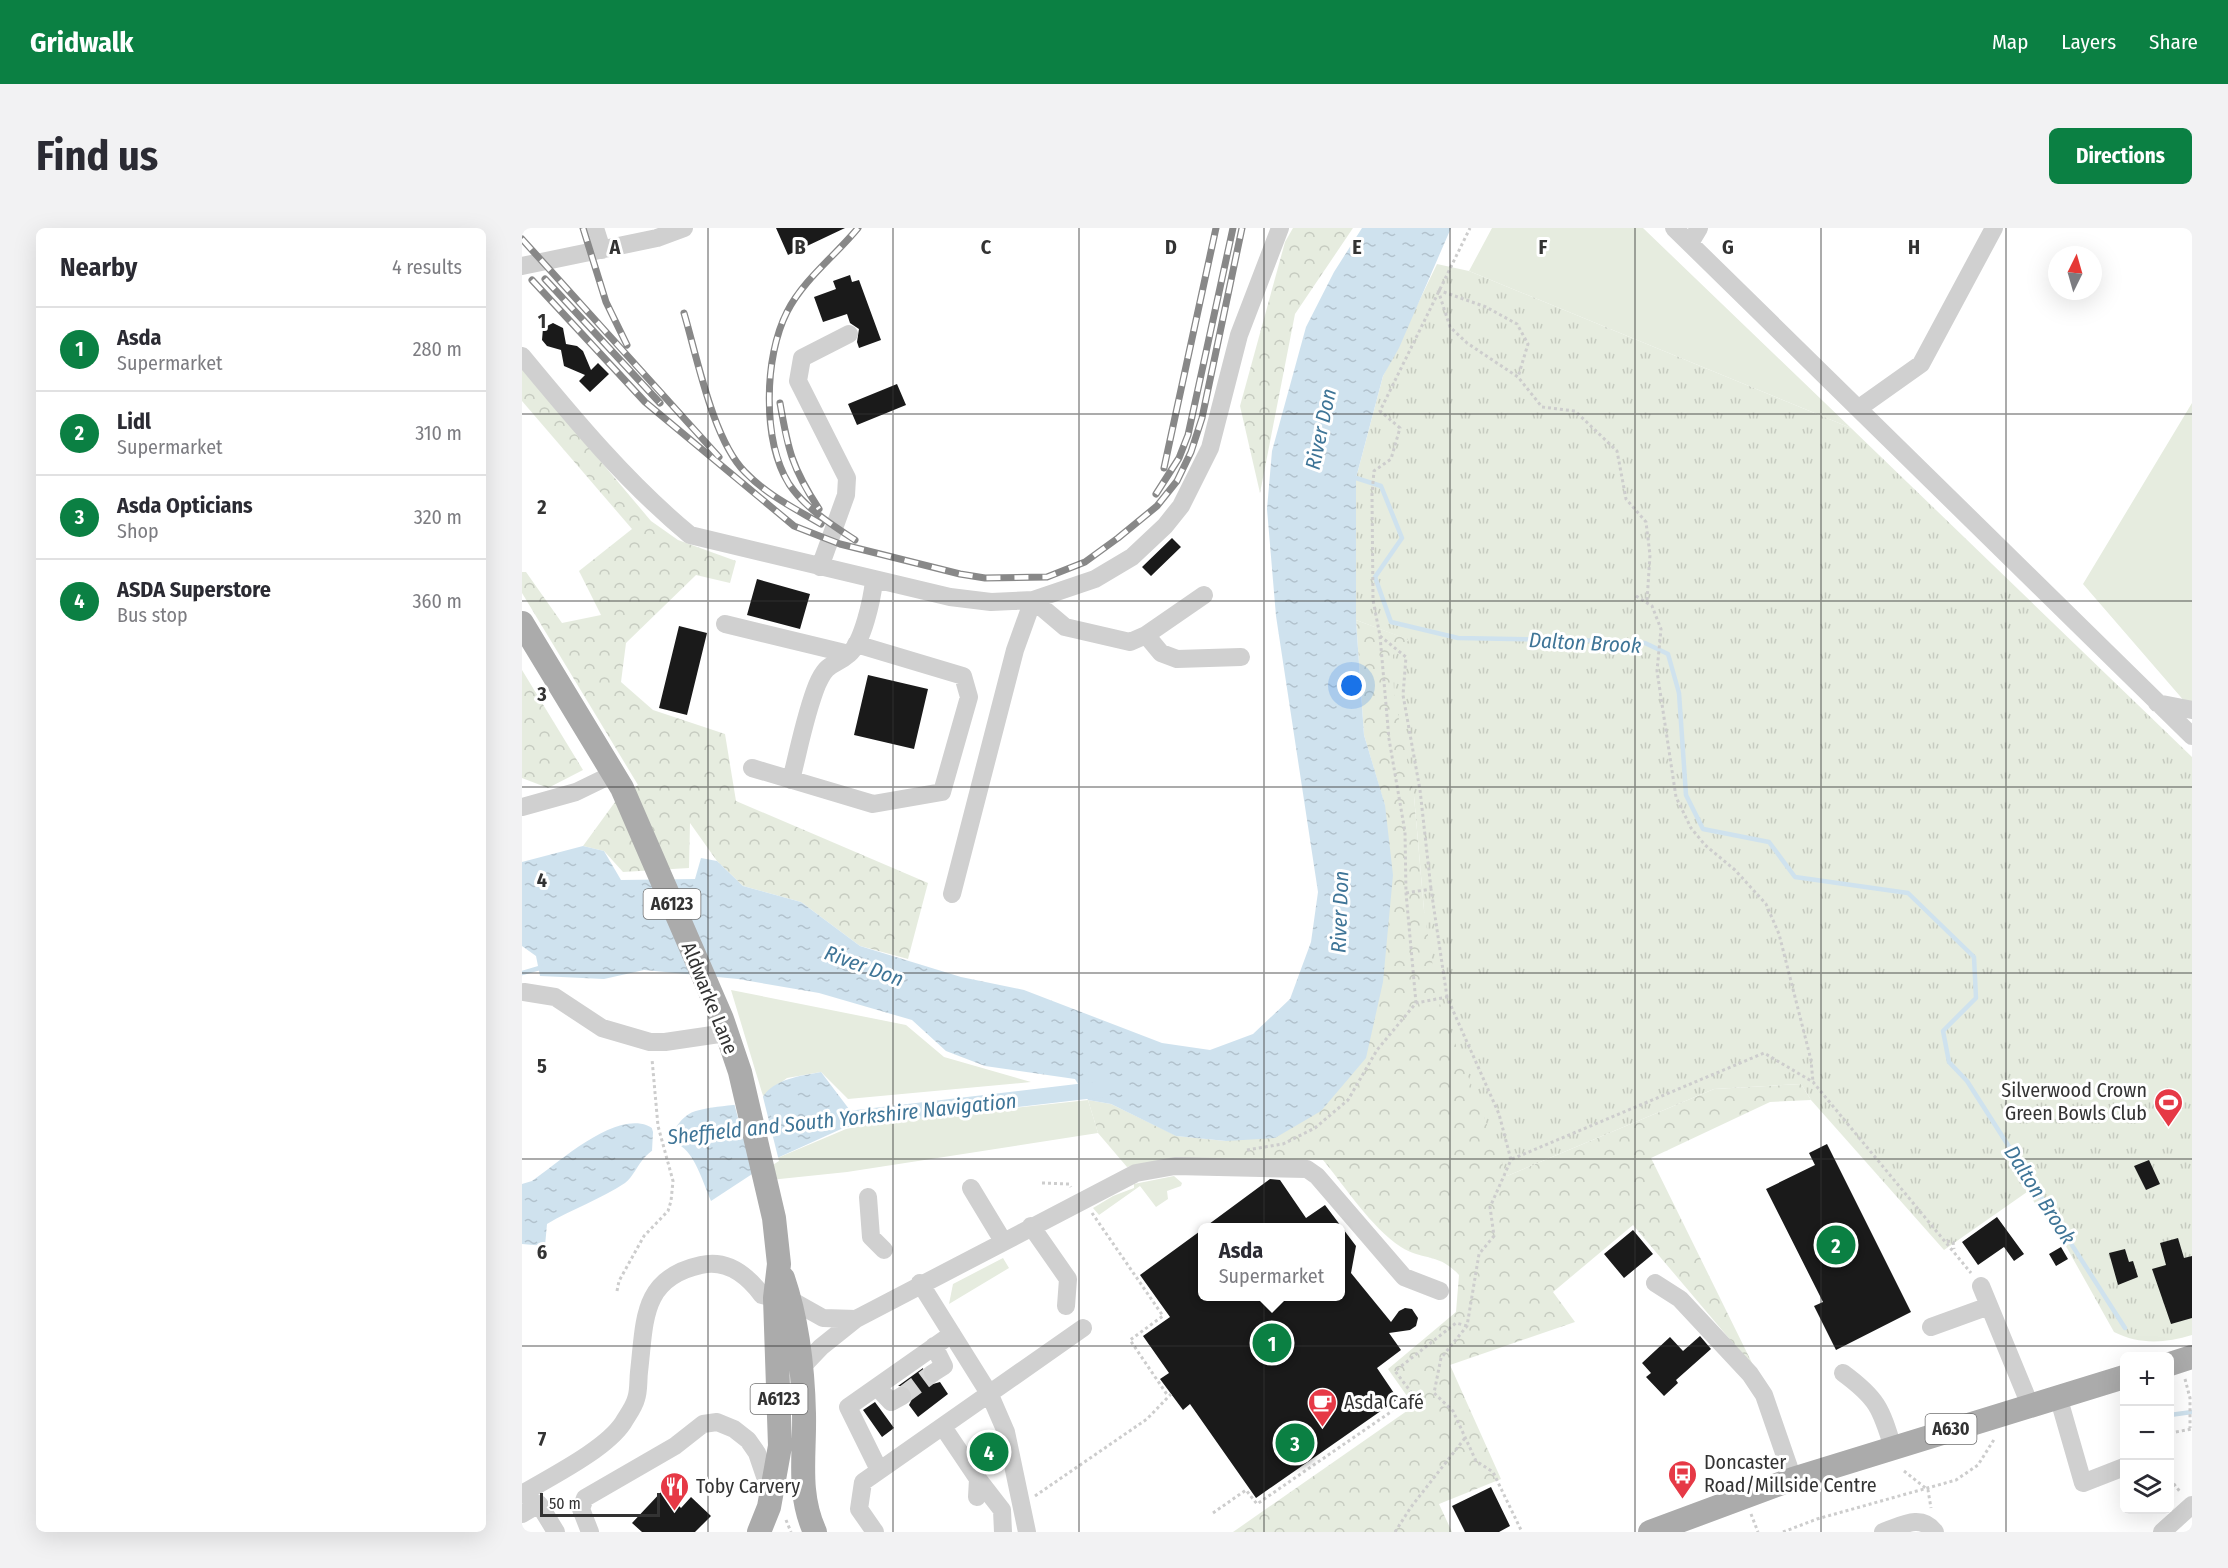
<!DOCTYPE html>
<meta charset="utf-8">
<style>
:root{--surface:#fff;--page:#f2f2f3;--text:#2b2b33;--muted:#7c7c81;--line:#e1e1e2;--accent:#0b8043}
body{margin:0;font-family:"Fira Sans Condensed",sans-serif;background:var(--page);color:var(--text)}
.controls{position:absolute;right:18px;bottom:18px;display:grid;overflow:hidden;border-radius:9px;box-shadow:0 6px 24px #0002}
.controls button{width:54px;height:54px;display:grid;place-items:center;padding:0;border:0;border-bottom:2px solid var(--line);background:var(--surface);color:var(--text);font:30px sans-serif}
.compass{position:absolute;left:1526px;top:18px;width:54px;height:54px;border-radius:50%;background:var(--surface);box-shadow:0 6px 24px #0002;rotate:5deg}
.scale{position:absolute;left:18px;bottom:15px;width:120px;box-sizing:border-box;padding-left:6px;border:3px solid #333;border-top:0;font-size:16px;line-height:21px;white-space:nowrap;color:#333;-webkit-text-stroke:4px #fff;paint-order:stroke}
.you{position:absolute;left:830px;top:458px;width:21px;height:21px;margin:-15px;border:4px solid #fff;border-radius:50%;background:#1a73e8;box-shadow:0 0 0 9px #1a73e833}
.badge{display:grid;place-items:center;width:39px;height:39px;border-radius:50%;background:var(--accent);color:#fff;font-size:20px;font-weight:700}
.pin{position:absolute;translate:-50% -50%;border:3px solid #fff;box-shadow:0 2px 6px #0006}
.popup{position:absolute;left:676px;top:995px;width:147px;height:78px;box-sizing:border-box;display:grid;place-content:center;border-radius:9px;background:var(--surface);filter:drop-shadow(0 2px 4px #0005);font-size:20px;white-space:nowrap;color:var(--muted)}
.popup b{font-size:22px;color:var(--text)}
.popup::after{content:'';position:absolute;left:50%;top:100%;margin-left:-12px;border:12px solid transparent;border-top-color:var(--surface)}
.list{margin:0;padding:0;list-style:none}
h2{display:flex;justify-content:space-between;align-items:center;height:78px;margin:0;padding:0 24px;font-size:26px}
h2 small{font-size:20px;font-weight:400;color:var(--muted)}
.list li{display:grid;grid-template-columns:39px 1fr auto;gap:18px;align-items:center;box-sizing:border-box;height:84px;padding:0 24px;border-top:2px solid var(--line)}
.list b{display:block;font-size:22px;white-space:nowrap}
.list p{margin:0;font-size:20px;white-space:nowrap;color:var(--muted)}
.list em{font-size:20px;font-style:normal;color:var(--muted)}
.icon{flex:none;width:33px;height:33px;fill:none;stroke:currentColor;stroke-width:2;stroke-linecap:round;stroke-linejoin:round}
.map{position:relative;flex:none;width:1670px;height:1304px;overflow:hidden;border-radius:9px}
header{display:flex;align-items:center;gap:36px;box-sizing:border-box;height:84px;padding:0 30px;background:var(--accent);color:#fff}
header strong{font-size:28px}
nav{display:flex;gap:33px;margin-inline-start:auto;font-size:21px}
.intro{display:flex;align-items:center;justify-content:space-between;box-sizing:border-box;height:144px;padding:0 36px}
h1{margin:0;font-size:42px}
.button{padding:15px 27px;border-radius:9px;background:var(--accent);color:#fff;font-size:21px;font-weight:700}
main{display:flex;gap:36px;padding:0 36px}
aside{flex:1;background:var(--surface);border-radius:9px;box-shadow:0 6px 24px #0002}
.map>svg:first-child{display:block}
.green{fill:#e6ecdf}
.forest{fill:url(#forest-crowns)}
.park{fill:url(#park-tufts)}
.water{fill:url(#water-ripples)}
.pier{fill:#fff}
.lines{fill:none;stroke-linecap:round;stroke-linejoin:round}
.stream{stroke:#cfe2ee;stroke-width:4.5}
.canal{stroke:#cfe2ee;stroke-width:16}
.building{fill:#1a1a1a}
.minor-tunnel{stroke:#d6d6d6;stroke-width:18;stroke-dasharray:18 9;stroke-linecap:butt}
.path{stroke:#cdcdcd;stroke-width:3;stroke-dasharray:3 3;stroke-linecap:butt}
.minor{stroke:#d0d0d0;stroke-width:18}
.major{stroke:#ababab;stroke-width:24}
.rail-casing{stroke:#888;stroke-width:7}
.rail{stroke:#fff;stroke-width:4.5;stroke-dasharray:14;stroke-linecap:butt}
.grid{fill:none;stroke:#333;stroke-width:1.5;stroke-opacity:0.55}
.labels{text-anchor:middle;stroke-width:6;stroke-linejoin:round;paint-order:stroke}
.shield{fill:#fff;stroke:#707070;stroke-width:1.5}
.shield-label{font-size:18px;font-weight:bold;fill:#333}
.street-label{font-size:20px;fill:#333;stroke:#fff}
.poi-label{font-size:20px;fill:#333;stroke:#fff;text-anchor:start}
.water-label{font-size:21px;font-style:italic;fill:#3f7597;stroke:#fff}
.grid-label{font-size:20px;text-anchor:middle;font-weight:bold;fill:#333;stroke:#fff;stroke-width:6;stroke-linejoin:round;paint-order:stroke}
</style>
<header>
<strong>Gridwalk</strong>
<nav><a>Map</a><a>Layers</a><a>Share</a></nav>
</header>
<div class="intro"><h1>Find us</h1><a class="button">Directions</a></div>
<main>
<aside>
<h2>Nearby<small>4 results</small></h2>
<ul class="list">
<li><span class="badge">1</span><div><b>Asda</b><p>Supermarket</p></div><em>280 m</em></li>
<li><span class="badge">2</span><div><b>Lidl</b><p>Supermarket</p></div><em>310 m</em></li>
<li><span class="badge">3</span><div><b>Asda Opticians</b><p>Shop</p></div><em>320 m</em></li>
<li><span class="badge">4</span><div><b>ASDA Superstore</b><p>Bus stop</p></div><em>360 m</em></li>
</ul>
</aside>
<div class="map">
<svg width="1670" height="1304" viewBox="0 0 1670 1304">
<defs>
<pattern id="forest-crowns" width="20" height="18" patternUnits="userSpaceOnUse" patternTransform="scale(1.5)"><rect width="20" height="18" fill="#e6ecdf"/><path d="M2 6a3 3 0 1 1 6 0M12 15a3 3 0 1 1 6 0" fill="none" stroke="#c6cbc0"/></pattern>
<pattern id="park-tufts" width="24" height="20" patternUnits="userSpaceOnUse" patternTransform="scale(1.5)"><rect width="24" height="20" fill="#e6ecdf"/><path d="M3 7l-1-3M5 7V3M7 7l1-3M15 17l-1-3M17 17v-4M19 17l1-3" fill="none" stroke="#c6cbc0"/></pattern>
<pattern id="water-ripples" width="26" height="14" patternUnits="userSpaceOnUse" patternTransform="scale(1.5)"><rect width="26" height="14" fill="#cfe2ee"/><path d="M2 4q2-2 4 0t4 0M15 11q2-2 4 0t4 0" fill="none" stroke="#b2c2cd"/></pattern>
</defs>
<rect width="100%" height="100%" fill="#fff"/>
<path class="green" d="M970,0H1121L1329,200L947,43Z
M1670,175V482L1561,356Z
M209,762L384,797L422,829L509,854L326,871L299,844L265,850L241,868Z
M566,872L576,905L325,944L248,952L253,931L324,901L353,895Z
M652,948L660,955L659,958L645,963L646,971L634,979L618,958L577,987L571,980L591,968L612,960V956Z
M481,1030L487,1040L427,1076L431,1056Z"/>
<path class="forest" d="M771,0H831L773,86L738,265L718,178L763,14Z
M0,140L129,293L156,312L214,333L208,355L174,347L104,415L99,454L131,482L203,506L214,573L406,655L386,731L338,718L279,674L221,658L195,633L168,595L167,640L101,644L82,623L61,618L93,574L116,557L0,365V344H4L40,395L79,387L57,343L110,301L0,173Z
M834,392L888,412L892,568L902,682L985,948L1192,861L1279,856L1289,872L1248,874L1129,930L1233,1141L1111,997L1031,1064L1053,1094L928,1137L979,1251L917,1276L930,1304H711L892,1178L866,1141L934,1084L937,1047C916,1024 900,1033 879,1019C848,998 825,961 801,932L648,931L605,939L576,905L566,872L589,876L655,908L704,913L863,578L842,507Z
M0,442L61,542L26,560L0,550Z"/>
<path class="park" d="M915,36L947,43L1329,200L1670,529V1107C1643,1115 1618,1117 1592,1104L1545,1020L1505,964L1422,1022L1289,872L1279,856L1192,861L985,948L916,771L902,682L892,568L872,466L871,427L887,412L834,392V250L861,148Z"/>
<path class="water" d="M840,0H929L877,120L861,148L834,250V392L842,507L863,577L871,647L861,754L844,830L799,883L753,910L704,913L654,908L589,876L566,872L553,851L463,838L424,823L390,792L297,765L216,751L122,742L82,751L18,748L14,728L0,718V634L61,618L82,623L99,652L173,651L179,630L195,633L221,658L279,674L338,718L439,749L502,762L640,815L688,822L731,806L768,771L789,714L796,664L754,388L745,281L750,223L784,99L812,44Z
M299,844L327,881L338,884L339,892L253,931L189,973C176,942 163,890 123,929C116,936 111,949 103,955C79,971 50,981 25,996L23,1018L0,1016V956L10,953C38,934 103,873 135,904H150C155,898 160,890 167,886C180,878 220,877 238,874C248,851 278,848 299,844Z"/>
<path class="pier" d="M240,865L257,933L232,949L212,875L236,871Z
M128,894L136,901H142L152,918L137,920L130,923L131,904Z"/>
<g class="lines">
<path class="stream" d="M834,250L859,258L880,310L853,349L869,394L936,410L1093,413L1123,415L1146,426L1157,465L1164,567L1181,601L1247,614L1273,649L1386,665L1452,729L1454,770L1421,803L1427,834L1445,853L1603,1100
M0,745L21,739
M1648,1187L1670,1184"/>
<path class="canal" d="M318,892L581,861"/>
</g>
<path class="building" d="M254,0H323L266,27Z
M328,47L330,54L337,52L359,112L337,120L335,114L337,101L328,95L325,86L301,94L292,69L314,61L311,53Z
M31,95L41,100L44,116L55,118L61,123L69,142L76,135L87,146L68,164L57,153L63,147L42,138L39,122L25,118L20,112L21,100Z
M375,156L384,177L335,197L326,176Z
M650,310L659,319L629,348L620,339Z
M235,351L288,366L278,401L225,387Z
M157,398L185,405L165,487L137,480Z
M346,447L406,461L392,521L332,507Z
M1305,916L1389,1084L1314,1122L1292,1078L1301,1074L1244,961L1293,937L1287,925Z
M1627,932L1638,956L1624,962L1612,938Z
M748,951L758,952L784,990L803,977L834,1018L829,1045L869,1094L877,1083L883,1080L890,1081L896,1090L894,1098L888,1102L867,1105L879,1122L855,1140L876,1171L734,1270L668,1176L661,1182L638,1151L647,1145L621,1108L648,1089L618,1047L681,1001V1068H819V999H683Z
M1475,989L1502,1026L1492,1033L1482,1019L1456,1037L1440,1014Z
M1111,1002L1131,1026L1102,1050L1082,1026Z
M1656,1010L1662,1030L1670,1028V1090L1649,1096L1630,1041L1644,1037L1638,1015Z
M1539,1019L1546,1031L1534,1038L1527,1026Z
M1603,1021L1607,1034L1611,1033L1616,1049L1596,1057L1587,1025Z
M1178,1108L1189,1121L1154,1152L1156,1155L1142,1168L1124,1149L1129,1145L1120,1135L1148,1109L1161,1123Z
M401,1140L402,1151L411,1156L418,1154L426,1166L396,1189L387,1177L391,1169L390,1162L385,1158H376Z
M353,1174L372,1200L360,1209L341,1182Z
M969,1259L988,1298L977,1304H943L930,1278Z
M141,1262L159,1280L169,1269L189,1288L173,1304H120L110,1295Z"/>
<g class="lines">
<path class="minor-tunnel" d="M380,1168L411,1145"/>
<path class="path" d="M916,62L928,99L945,115L996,149L1020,179L1053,183L1095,223L1104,271L1124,294L1128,327L1125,373
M916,62L964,79L995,96L1006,116L996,149
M1114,368L1130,378L1139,401L1135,443L1154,569L1169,600L1183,617L1213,642L1244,676L1257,706L1289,832L1291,854
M858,408L884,429L881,467L898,562L909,661
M884,665L909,661L925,769
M894,775L884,665L883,604L867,511L858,408L851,372L850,266L852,243L869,231L878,200L858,183L948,0
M725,922L761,916L793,900L826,872L855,822L894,775L925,769L977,886L989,932L968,979L972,1008L957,1026L945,1098L919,1130L912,1165L931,1183L954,1233L971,1244L1000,1304
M990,931L1242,825L1291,854L1449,1045
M520,955L547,956L549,959
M570,985L641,1088L608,1112L646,1168
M1425,1013L1431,1014L1432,1021
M95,1063L97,1053L122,1008L146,983L149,973L151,953L136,898L130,831
M1663,1151L1668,1170V1200
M1648,1205L1670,1201
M1382,1243L1406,1262L1409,1280
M1648,1251L1659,1265
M513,1268L625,1191L649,1166
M691,1285L724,1262L735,1276L892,1168L873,1143L934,1095L945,1098
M1229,1286L1236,1304
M264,1292L269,1304
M873,1304L889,1279L943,1210
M1261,1304L1295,1291L1434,1252L1456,1237L1473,1210"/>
<path class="minor" d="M73,0L80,22
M1152,0L1670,508
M1168,15L1177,0
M0,38L135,10L162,0
M0,128C52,191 105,255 168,307L428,369L469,374L511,372L573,351L610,329L643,298L659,278L688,220L717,107L758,0
M1337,180L1399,136L1472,0
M298,339L324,267L325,250L276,153L280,130L327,106
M203,396L327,426
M624,407L639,425L655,431L719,429
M1635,475L1670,482
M230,540L351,576L420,564L447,469L441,448L334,416
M269,552C277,521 283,487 295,457C306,432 311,440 327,426C341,414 350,371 352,353
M0,579L54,564L91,546
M430,666L493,422L511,372L543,399L608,414L624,407L682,367
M2,764L33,769L80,800L128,814H143L204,805
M449,960L481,1013
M346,969L349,1009L362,1022
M509,998L546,1051L544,1078
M398,1055L468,1167L484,1204L505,1304
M1133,1055L1158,1071L1228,1146L1242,1167L1271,1251
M1459,1058L1508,1177
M269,1072L301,1090L334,1091L299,1119L279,1140
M334,1091L614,945L653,938L785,941L795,948L882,1049L918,1063
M1409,1099L1467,1078
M411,1145L422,1138L412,1118
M1321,1145C1355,1170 1359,1180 1371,1220
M355,1159L369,1174L380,1168
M1536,1168L1561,1255L1602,1239
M421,1199L456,1251L455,1269
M357,1242L326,1179L430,1106
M456,1251L480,1282L481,1304
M0,1266C28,1249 83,1222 101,1195C105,1188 112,1179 114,1171C117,1163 116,1152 117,1144C123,1093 119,1050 179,1037C205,1031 225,1047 240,1067L253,1070
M0,1286L17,1276L34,1304
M68,1304L59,1281L63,1270L153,1218L181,1196L195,1194L212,1201L226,1212L235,1225L249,1266
M353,1304L337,1281L341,1254L561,1100
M1361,1304C1379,1298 1399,1285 1413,1304
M1640,1304L1670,1277"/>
<path class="major" d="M0,395L100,560L200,791L218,844L252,990L257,1036L253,1070L258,1218L247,1279L237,1304
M261,1050C276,1094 281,1140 282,1186C283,1227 275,1265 293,1304
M1648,1136L1670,1129
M1128,1304L1271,1251L1602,1149"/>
<defs>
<path id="rail" d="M61,0L84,74L105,117
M0,11L197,229
M23,51L138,175
M10,52L123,174L272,298L318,316L438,346L463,350L525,349L563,334L596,310L635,278L655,253L669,224L680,190L720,0
M162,85C175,129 191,212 223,244C245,267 272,280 299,296
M258,175C266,222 270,240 297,281
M642,240L694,0
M634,266L657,230L666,207L711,0
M333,312C310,297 283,280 267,256C240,212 242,129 265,84C281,52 314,27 336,0"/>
</defs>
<use href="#rail" class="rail-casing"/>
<use href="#rail" class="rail"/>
</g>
<path class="grid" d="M186,0V1304M371,0V1304M557,0V1304M742,0V1304M928,0V1304M1113,0V1304M1299,0V1304M1484,0V1304M0,186H1670M0,373H1670M0,559H1670M0,745H1670M0,931H1670M0,1118H1670"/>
<defs>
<symbol id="stadium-pin" viewBox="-11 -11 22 30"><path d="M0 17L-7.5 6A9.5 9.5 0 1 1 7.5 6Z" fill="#e63946" stroke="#fff"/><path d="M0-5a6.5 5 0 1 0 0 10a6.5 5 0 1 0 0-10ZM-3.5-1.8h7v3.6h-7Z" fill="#fff"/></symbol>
<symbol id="cafe-pin" viewBox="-11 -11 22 30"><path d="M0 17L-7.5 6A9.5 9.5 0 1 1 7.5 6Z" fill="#e63946" stroke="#fff"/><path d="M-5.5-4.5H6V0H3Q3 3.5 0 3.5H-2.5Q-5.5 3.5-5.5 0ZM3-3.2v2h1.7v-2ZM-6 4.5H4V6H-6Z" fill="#fff"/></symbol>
<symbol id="bus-pin" viewBox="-11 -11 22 30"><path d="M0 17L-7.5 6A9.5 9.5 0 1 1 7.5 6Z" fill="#e63946" stroke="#fff"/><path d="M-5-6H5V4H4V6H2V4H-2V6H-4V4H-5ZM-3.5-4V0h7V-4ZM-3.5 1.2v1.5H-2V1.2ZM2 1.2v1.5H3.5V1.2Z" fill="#fff"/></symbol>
<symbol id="restaurant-pin" viewBox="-11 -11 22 30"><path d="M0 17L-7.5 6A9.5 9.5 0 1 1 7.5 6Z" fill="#e63946" stroke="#fff"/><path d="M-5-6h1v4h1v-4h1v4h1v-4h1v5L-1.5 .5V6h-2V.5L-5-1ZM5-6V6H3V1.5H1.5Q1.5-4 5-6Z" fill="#fff"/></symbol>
</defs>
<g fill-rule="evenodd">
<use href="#stadium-pin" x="1630" y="858" width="33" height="45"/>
<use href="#cafe-pin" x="784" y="1158" width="33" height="45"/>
<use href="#bus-pin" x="1144" y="1230" width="33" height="45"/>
<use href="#restaurant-pin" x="136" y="1242" width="33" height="45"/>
</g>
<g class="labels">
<g class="shield">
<rect x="121.5" y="661" width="57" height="30" rx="4.5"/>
<rect x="228.5" y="1156" width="57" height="30" rx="4.5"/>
<rect x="1403.5" y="1186" width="51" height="30" rx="4.5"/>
</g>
<g class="shield-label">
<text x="150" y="682">A6123</text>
<text x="257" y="1177">A6123</text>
<text x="1429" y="1207">A630</text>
</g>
<g class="street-label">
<text transform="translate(188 770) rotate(68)" y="7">Aldwarke Lane</text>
</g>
<g class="poi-label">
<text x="1625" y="869" text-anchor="end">Silverwood Crown<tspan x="1625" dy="23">Green Bowls Club</tspan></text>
<text x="822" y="1181">Asda Café</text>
<text x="1182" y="1241">Doncaster<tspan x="1182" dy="23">Road/Millside Centre</tspan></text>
<text x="174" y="1265">Toby Carvery</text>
</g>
<g class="water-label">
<text transform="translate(799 201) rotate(-78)" y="7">River Don</text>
<text transform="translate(1063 415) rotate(3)" y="7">Dalton Brook</text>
<text transform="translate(818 684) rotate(-88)" y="7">River Don</text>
<text transform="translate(342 738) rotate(20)" y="7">River Don</text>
<text transform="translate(320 891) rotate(-6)" y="7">Sheffield and South Yorkshire Navigation</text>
<text transform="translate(1518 967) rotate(57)" y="7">Dalton Brook</text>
</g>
</g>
<g class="grid-label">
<text x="93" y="26">A</text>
<text x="278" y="26">B</text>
<text x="464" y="26">C</text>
<text x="649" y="26">D</text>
<text x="835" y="26">E</text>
<text x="1021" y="26">F</text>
<text x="1206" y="26">G</text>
<text x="1392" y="26">H</text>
<text x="20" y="100">1</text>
<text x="20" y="286">2</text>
<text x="20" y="473">3</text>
<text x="20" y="659">4</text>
<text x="20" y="845">5</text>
<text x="20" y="1031">6</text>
<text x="20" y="1218">7</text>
</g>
</svg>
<div class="controls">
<button>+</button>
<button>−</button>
<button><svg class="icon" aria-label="layers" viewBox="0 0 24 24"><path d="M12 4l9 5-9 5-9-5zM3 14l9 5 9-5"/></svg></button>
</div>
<svg class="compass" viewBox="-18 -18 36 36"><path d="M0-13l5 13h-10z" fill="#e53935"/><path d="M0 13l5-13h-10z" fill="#7c7c81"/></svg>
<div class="scale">50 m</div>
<div class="you"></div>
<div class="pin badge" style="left:750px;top:1115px">1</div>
<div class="popup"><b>Asda</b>Supermarket</div>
<div class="pin badge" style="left:1314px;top:1017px">2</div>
<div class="pin badge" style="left:773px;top:1215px">3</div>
<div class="pin badge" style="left:467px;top:1224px">4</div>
</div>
</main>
